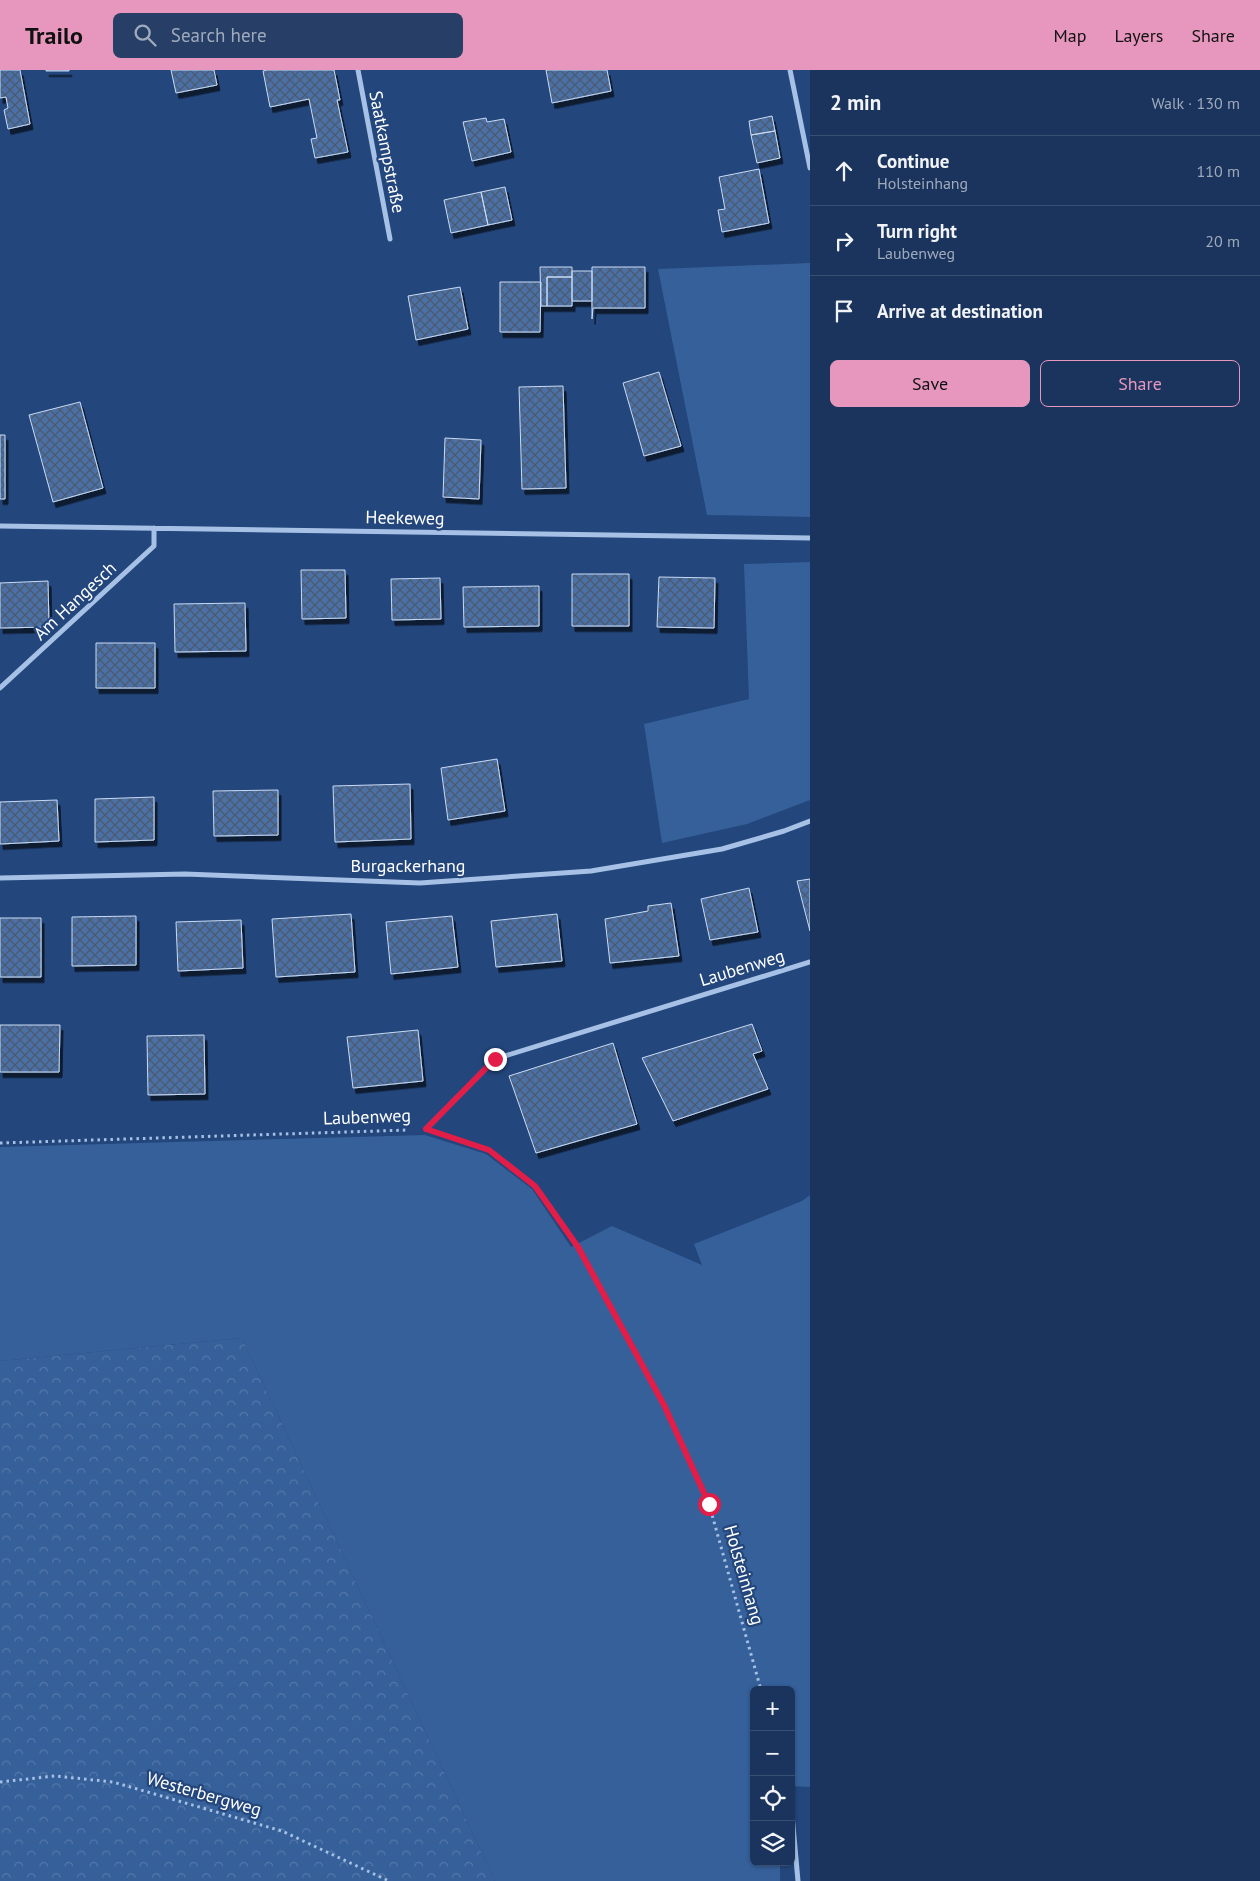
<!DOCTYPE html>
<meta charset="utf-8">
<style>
:root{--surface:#1a345d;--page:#273f66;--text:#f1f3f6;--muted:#9faabc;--line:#384f72;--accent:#e797bd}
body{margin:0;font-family:"PT Sans",sans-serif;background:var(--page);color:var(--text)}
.controls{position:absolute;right:15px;bottom:15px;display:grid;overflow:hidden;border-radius:8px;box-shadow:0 1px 4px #0004}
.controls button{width:45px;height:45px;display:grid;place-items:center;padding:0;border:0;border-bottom:1px solid var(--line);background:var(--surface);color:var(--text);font:25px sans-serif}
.stop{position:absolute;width:15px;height:15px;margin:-11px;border:4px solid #e11d48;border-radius:50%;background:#fff}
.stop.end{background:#e11d48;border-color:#fff;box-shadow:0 1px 5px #0008}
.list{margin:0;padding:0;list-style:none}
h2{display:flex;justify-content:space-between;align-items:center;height:65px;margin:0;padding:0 20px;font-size:21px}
h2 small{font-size:16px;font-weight:400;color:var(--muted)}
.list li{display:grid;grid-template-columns:32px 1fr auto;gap:15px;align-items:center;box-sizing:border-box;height:70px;padding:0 20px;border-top:1px solid var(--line)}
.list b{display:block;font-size:19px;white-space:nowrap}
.list p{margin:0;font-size:16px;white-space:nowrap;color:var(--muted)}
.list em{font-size:16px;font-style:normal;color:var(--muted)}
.actions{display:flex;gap:10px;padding:15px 20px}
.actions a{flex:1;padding:11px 0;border:1px solid var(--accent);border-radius:8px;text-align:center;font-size:18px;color:var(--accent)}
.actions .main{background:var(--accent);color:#111}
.icon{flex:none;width:28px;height:28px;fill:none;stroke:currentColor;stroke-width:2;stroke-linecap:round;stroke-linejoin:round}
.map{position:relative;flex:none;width:810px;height:1811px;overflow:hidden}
header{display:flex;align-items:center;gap:30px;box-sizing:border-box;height:70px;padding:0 25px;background:var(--accent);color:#111}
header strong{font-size:24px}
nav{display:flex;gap:28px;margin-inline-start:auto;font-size:18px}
.search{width:350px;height:45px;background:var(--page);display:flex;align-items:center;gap:12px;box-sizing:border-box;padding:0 18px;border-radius:8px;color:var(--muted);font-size:19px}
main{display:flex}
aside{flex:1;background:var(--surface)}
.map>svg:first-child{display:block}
.grass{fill:#36609a}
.forest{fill:url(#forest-crowns)}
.building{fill:url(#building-cross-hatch);stroke:#c9dbf4;filter:url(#shadow)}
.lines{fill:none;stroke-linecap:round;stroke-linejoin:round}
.path{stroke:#a6c1e5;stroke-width:3;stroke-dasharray:2.5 4;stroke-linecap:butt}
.street{stroke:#a6c1e5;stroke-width:5}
.route{stroke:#e11d48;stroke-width:6}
.labels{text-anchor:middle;stroke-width:4.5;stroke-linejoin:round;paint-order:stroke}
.street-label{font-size:18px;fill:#fff;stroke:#23467c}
</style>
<header>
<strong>Trailo</strong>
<div class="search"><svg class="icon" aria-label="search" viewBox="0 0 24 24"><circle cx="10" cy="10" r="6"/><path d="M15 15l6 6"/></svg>Search here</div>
<nav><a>Map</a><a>Layers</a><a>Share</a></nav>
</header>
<main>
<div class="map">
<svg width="810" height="1811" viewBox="0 0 810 1811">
<defs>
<pattern id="forest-crowns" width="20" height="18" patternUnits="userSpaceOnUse" patternTransform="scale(1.25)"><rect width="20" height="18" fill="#36609a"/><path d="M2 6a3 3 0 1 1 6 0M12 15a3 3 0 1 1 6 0" fill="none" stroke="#5478a9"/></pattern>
<pattern id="building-cross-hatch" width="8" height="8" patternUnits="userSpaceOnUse" patternTransform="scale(1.25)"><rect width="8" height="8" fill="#4b70a5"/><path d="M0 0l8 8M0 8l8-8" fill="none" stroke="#4c5a70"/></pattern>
<filter id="shadow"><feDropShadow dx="3" dy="5.5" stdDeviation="0" flood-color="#0009"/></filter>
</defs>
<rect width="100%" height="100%" fill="#23467c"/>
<path class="grass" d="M810,193V447L707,445L658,199Z
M810,492V730L747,754L662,773L644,654L749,629L744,494Z
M425,1065L486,1084L532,1119L571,1177L612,1156L702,1195L694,1174L802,1131L810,1125V1717L791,1716V1620H754V1792H780V1811H495L242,1268L0,1291V1077Z"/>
<path class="forest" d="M242,1268L495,1811H0V1291Z"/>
<path class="building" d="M0,0H20L30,54L8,59L4,40L8,38L6,27L0,28Z
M46,0H69V1H46Z
M171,0H214L217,15L176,23Z
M266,0H334L340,30H337L348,82L315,88L311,69L317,68L309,29L270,37L263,1Z
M546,0H607L611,21L552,33Z
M772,46L775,61L751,65L749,51Z
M486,48L487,52L504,49L511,82L472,91L463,52Z
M775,61L780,88L757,93L751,65Z
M759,99L769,153L722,162L718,140L725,139L719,107Z
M505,117L512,150L488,155L481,122Z
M481,122L488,155L451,163L444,130Z
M540,197H572V207H547V236H541Z
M592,197H645V238H593L592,249Z
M572,201H592V231H572Z
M547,207H572V236H547Z
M500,212H541L540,262H500Z
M460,217L468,259L416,270L408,226Z
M659,302L681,376L644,386L623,313Z
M563,316L566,418L522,419L519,317Z
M80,332L103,418L53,432L29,345Z
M0,365H5V429H0Z
M445,368L481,370L479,429L443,427Z
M301,500H345L346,548L302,549Z
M572,504H629V556H572Z
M659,507L715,508L714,558L657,557Z
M440,508L441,549L392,550L391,509Z
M48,511L49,557L0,558V513Z
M539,516V556L464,557L463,517Z
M245,533L246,581L175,582L174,534Z
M96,573H155V618H96Z
M497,689L505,741L448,750L441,698Z
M410,714L411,769L335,772L333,716Z
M278,720V765L214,766L213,721Z
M154,727V770L95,772V729Z
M57,730L59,771L0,774V732Z
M810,809V861L797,811Z
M749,818L758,862L710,870L701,829Z
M671,833L679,886L610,893L605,849L648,841V836Z
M351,844L355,902L276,907L272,849Z
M557,844L562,891L496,897L491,851Z
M136,846V895L72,896V847Z
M452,846L458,897L391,904L386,852Z
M0,848H41V907H0Z
M241,850L243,898L178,901L176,852Z
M752,954L762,981L753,984L768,1019L673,1051L642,988Z
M0,955H60L59,1002H0Z
M418,960L423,1011L353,1018L347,967Z
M204,965L205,1024L148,1025L147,966Z
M613,973L637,1054L536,1083L509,1006Z"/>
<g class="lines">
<path class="path" d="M444,1065L489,1080L535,1116L578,1177L664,1335L709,1434L761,1620
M0,1073L409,1060
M0,1712L55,1706L113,1712L282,1761L389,1811"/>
<path class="street" d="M358,0L390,169
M790,0L810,98
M0,456L810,468
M0,618L154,476V458
M0,808L185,804L420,813L591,801L722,779L784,761L810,751
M426,1059L495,989L810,892
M791,1733L798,1811"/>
</g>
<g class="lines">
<path class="route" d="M495,989L426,1059L489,1080L535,1116L578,1177L664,1335L709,1434"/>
</g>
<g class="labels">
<g class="street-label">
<text transform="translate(387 82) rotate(79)" y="6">Saatkampstraße</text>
<text transform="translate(405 448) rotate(1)" y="6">Heekeweg</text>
<text transform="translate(75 531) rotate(-43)" y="6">Am Hangesch</text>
<text x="408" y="802">Burgackerhang</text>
<text transform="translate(742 898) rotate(-17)" y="6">Laubenweg</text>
<text transform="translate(367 1047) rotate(-2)" y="6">Laubenweg</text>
<text transform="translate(744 1505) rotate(74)" y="6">Holsteinhang</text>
<text transform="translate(204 1724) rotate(16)" y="6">Westerbergweg</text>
</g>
</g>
</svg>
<div class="controls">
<button>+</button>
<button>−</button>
<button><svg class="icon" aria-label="locate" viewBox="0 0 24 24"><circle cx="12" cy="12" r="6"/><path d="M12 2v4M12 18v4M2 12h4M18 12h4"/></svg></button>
<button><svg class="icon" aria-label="layers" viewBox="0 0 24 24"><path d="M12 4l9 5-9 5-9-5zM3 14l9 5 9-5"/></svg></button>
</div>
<div class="stop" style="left:709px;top:1434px"></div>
<div class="stop end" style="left:495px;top:989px"></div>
</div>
<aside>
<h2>2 min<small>Walk · 130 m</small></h2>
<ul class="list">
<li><svg class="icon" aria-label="ahead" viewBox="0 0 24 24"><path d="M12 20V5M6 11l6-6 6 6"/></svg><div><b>Continue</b><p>Holsteinhang</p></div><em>110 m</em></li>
<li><svg class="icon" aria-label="right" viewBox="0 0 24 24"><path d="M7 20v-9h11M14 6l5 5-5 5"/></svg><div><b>Turn right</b><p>Laubenweg</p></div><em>20 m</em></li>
<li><svg class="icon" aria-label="arrive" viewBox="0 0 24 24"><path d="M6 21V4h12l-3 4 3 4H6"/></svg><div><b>Arrive at destination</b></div></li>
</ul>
<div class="actions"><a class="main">Save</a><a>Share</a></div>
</aside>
</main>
